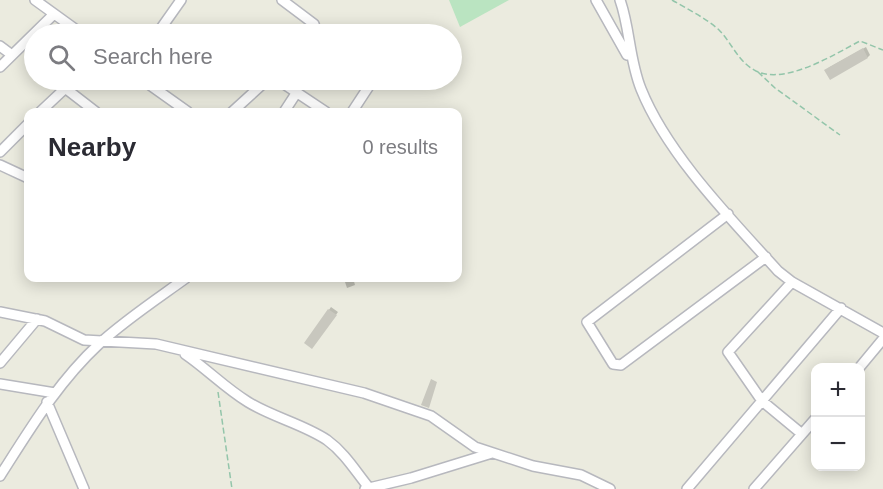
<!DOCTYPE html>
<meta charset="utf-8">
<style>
:root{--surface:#fff;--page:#f7f7f7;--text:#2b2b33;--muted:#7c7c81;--line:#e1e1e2}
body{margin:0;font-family:Helvetica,sans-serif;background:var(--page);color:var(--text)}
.controls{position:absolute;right:18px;bottom:18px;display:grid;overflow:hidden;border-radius:12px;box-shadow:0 3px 15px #0003}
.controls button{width:54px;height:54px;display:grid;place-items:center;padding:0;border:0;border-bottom:2px solid var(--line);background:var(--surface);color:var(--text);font:30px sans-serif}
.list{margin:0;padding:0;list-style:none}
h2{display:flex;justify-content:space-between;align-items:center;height:78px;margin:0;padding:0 24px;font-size:26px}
h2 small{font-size:20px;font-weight:400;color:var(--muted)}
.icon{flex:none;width:33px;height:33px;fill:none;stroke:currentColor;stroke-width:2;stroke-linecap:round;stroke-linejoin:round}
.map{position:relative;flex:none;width:883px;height:489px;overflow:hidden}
.search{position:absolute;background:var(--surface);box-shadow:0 3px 15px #0003;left:24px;top:24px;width:438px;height:66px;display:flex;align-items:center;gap:15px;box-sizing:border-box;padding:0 21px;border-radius:33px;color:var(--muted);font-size:22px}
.panel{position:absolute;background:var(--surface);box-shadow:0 3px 15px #0003;left:24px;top:108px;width:438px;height:174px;border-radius:12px}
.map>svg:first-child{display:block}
.green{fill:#bae4c1}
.shadow{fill:#0003}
.building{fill:#c8c7be}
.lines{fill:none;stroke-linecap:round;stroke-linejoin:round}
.minor-casing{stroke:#b7b8be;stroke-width:12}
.path{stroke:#93c5aa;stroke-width:1.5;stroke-dasharray:6 3;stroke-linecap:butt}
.minor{stroke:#fff;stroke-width:9}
</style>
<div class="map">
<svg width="883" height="489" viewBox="0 0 883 489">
<rect width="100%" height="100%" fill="#ebebdf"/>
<path class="green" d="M449,0H509L460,27Z"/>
<path class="shadow" d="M866,47L870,55L868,57L828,68Z
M353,278L355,285L347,288L345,282Z
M331,307L338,312L314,345L306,342Z"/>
<path class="building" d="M863,48L868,58L830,80L824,70Z
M328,309L337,315L312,349L304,343Z
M431,379L437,382L429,408L421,405Z"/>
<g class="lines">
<defs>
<path id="minor" d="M35,0L82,34
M282,0L314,24L317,34
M596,0L627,55
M620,0C630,28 629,59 641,89C667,154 731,219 778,271L792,282L883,333
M157,34L181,0
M0,46L12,55
M0,67L54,14
M143,80L188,112
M278,80L326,112
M65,88L96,112
M40,112L74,80
M232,112L267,80
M284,112L297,92
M352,112L373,80
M0,152L28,124
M0,165L28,178
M728,214L587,322L613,364L621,365L766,257
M792,282L728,352L762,401L802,434
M0,312L45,321L84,340L156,344L364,393L431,416L475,447L533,466L581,475L610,489
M185,354C207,369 225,388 248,402C272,417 303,424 327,440C345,453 356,472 370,489
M0,363L37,319
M859,368L883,339
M0,384L55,393
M47,402L84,489
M0,476C30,429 58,382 99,344C125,320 157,299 186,278
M365,489L411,478L492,453
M687,489L841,308
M754,489L816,418"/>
</defs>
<use href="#minor" class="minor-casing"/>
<path class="path" d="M672,0C687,9 706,18 719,30C732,43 738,62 756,71C786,85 833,55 860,41L883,50
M758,72L775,88L840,135
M218,392L232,489"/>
<use href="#minor" class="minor"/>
</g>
</svg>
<div class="controls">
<button>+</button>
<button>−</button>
</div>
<div class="search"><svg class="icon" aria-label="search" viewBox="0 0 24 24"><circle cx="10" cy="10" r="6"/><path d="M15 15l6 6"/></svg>Search here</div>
<section class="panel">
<h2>Nearby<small>0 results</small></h2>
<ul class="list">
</ul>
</section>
</div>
